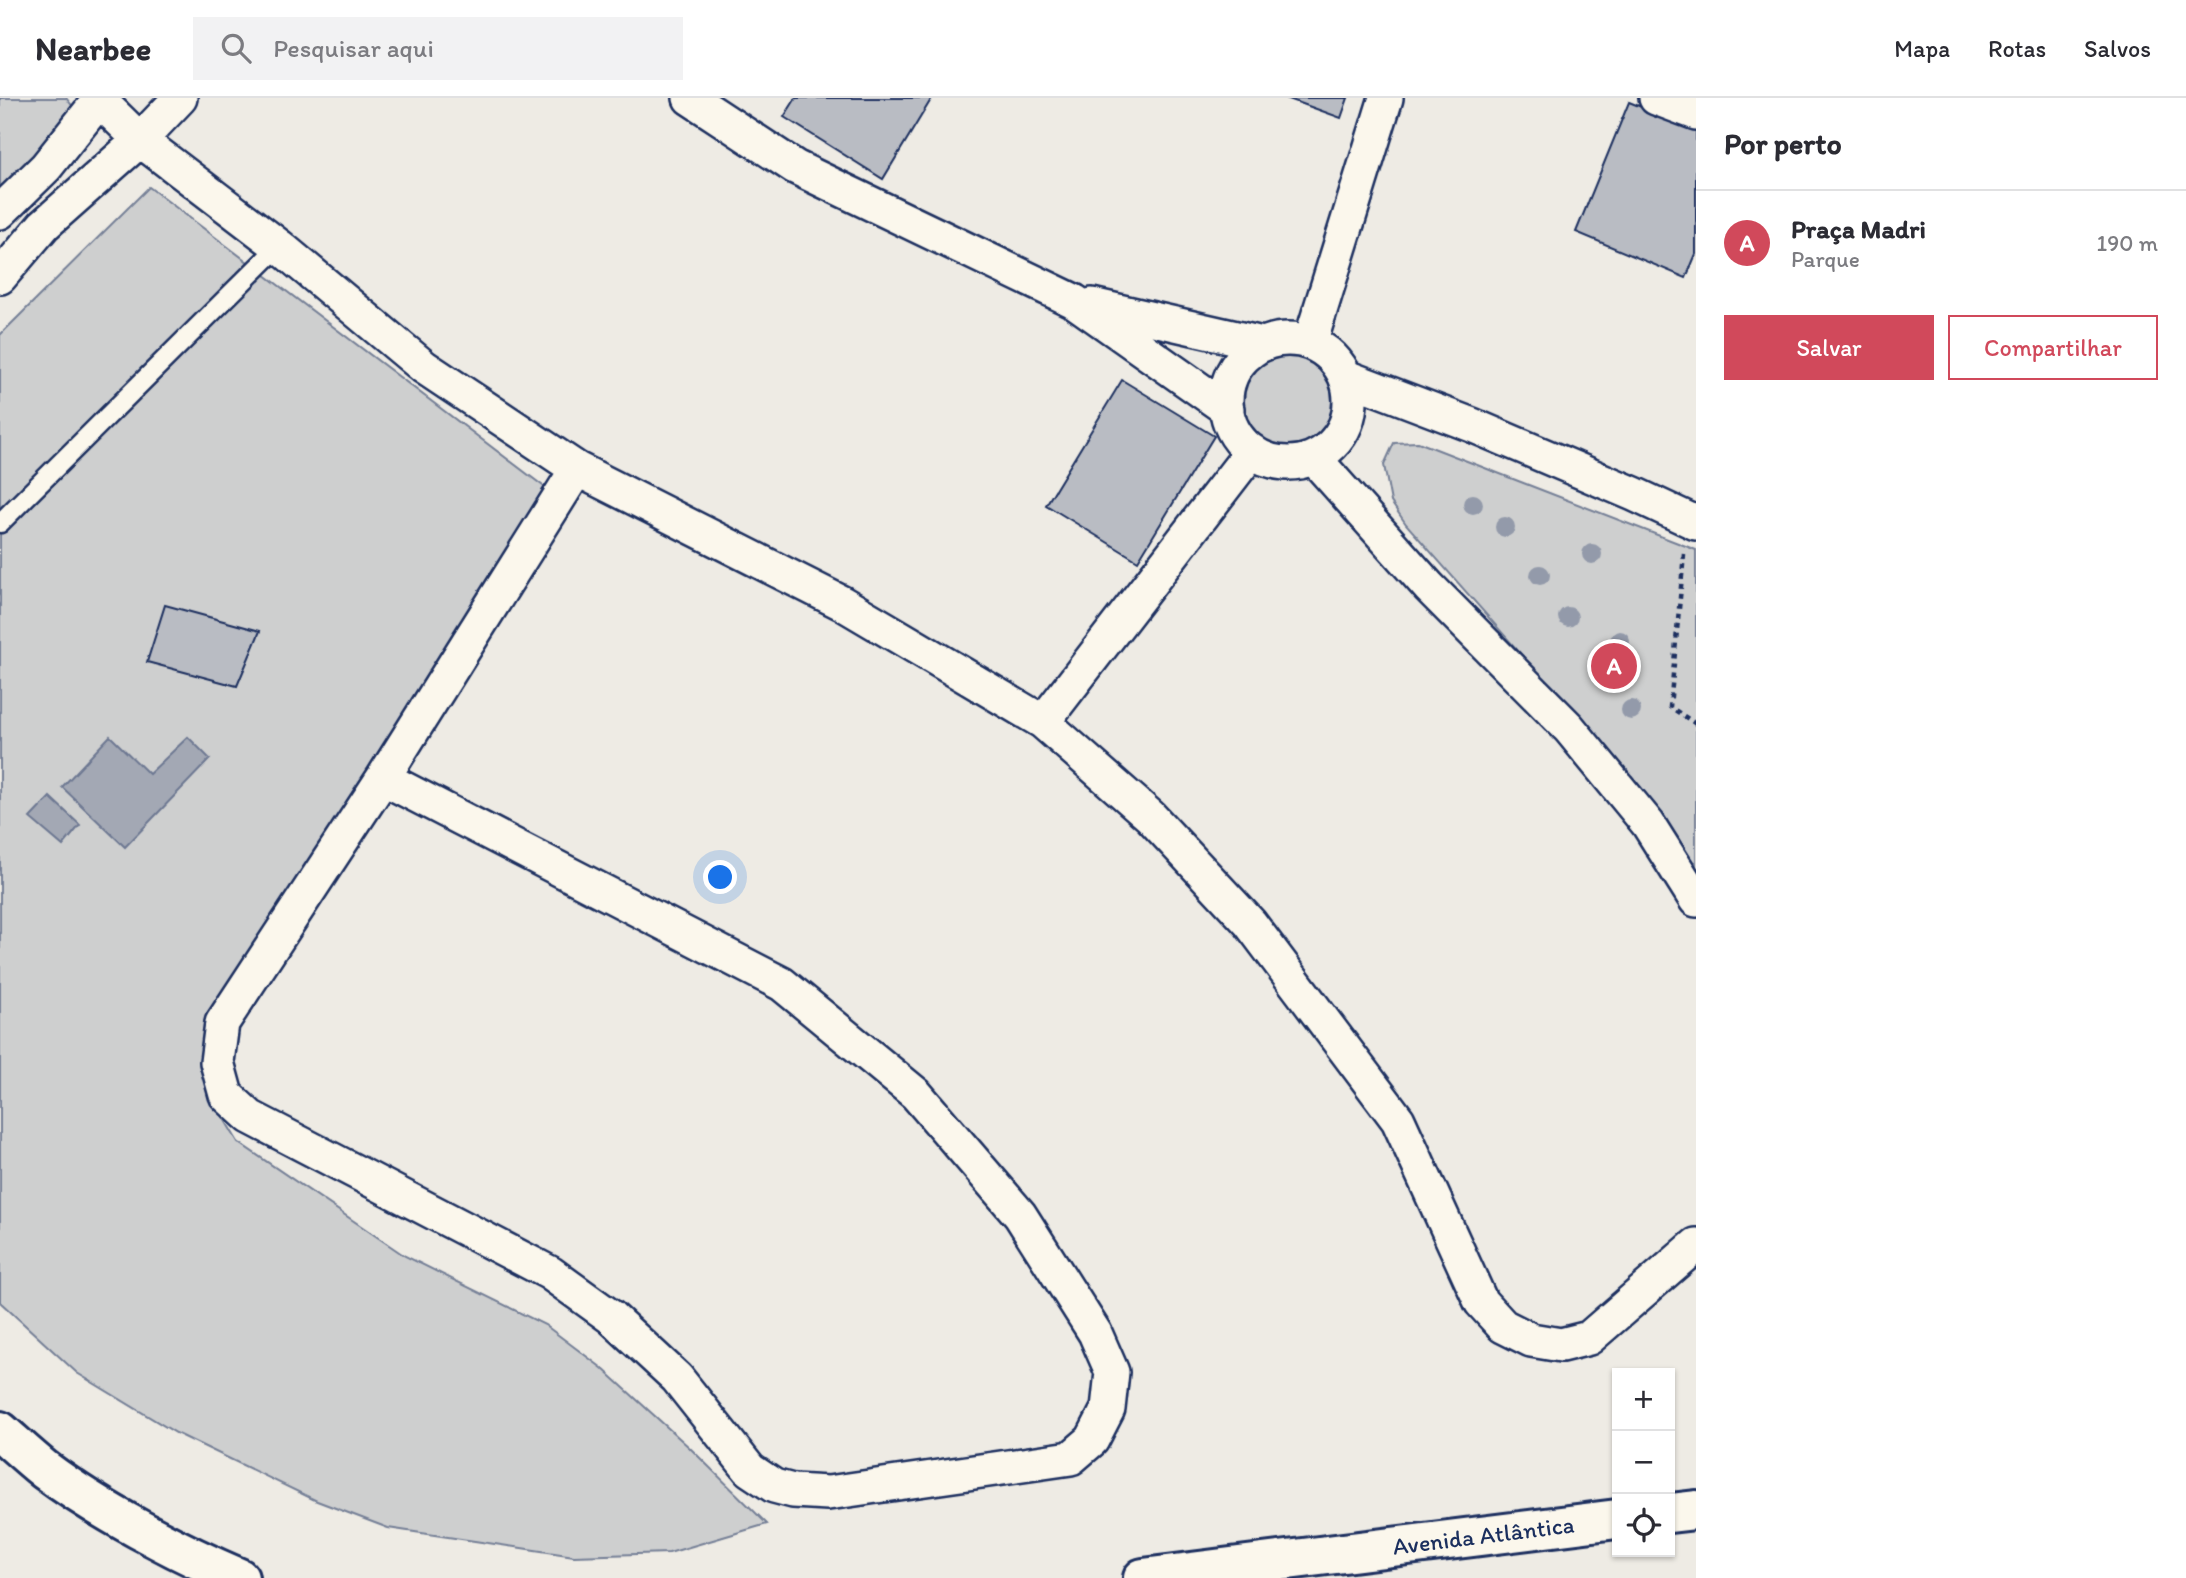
<!DOCTYPE html>
<html lang="pt">
<meta charset="utf-8">
<style>
:root{--surface:#fff;--page:#f2f2f3;--text:#2b2b33;--muted:#7c7c81;--line:#e1e1e2;--accent:#d1495b}
body{margin:0;font-family:Itim,sans-serif;background:var(--page);color:var(--text)}
.controls{position:absolute;right:21px;bottom:21px;display:grid;overflow:hidden;border-radius:0px;box-shadow:0 2px 5px #0004}
.controls button{width:63px;height:63px;display:grid;place-items:center;padding:0;border:0;border-bottom:2px solid var(--line);background:var(--surface);color:var(--text);font:35px sans-serif}
.you{position:absolute;left:721px;top:780px;width:24px;height:24px;margin:-18px;border:5px solid #fff;border-radius:50%;background:#1a73e8;box-shadow:0 0 0 10px #1a73e833}
.badge{display:grid;place-items:center;width:46px;height:46px;border-radius:50%;background:var(--accent);color:#fff;font-size:23px;font-weight:700}
.pin{position:absolute;translate:-50% -50%;border:4px solid #fff;box-shadow:0 2px 7px #0006}
.list{margin:0;padding:0;list-style:none}
h2{display:flex;justify-content:space-between;align-items:center;height:91px;margin:0;padding:0 28px;font-size:30px}
h2 small{font-size:23px;font-weight:400;color:var(--muted)}
.list li{display:grid;grid-template-columns:46px 1fr auto;gap:21px;align-items:center;box-sizing:border-box;height:105px;padding:0 28px;border-top:2px solid var(--line)}
.list b{display:block;font-size:26px;white-space:nowrap}
.list p{margin:0;font-size:23px;white-space:nowrap;color:var(--muted)}
.list em{font-size:23px;font-style:normal;color:var(--muted)}
.actions{display:flex;gap:14px;padding:21px 28px}
.actions a{flex:1;padding:16px 0;border:2px solid var(--accent);border-radius:0px;text-align:center;font-size:24px;color:var(--accent)}
.actions .main{background:var(--accent);color:#fff}
.icon{flex:none;width:38px;height:38px;fill:none;stroke:currentColor;stroke-width:2;stroke-linecap:round;stroke-linejoin:round}
.map{position:relative;flex:none;width:1696px;height:1480px;overflow:hidden}
header{display:flex;align-items:center;gap:42px;box-sizing:border-box;height:98px;padding:0 35px;background:var(--surface);border-bottom:2px solid var(--line)}
header strong{font-size:33px}
nav{display:flex;gap:38px;margin-inline-start:auto;font-size:24px}
.search{width:490px;height:63px;background:var(--page);display:flex;align-items:center;gap:18px;box-sizing:border-box;padding:0 24px;border-radius:0px;color:var(--muted);font-size:26px}
main{display:flex}
aside{flex:1;background:var(--surface)}
.map>svg:first-child{display:block}
.green{fill:#cecfcf;stroke:#747f96;stroke-width:2}
.water{fill:#a3a8b4;stroke:#6d7892;stroke-width:2}
.building{fill:#b9bcc3;stroke:#1b2f5e;stroke-width:2}
.lines{fill:none;stroke-linecap:round;stroke-linejoin:round}
.service-casing{stroke:#1b2f5e;stroke-width:23}
.minor-casing{stroke:#1b2f5e;stroke-width:38}
.tertiary-casing{stroke:#1b2f5e;stroke-width:44}
.path{stroke:#1b2f5e;stroke-width:4.5;stroke-dasharray:5 5;stroke-linecap:butt}
.service{stroke:#fbf7ec;stroke-width:18}
.minor{stroke:#fbf7ec;stroke-width:33}
.tertiary{stroke:#fbf7ec;stroke-width:38}
.tree{fill:#939aaa}
.labels{text-anchor:middle;stroke-width:7;stroke-linejoin:round;paint-order:stroke}
.street-label{font-size:24px;fill:#1b2f5e;stroke:#fbf7ec}
</style>
<header>
<strong>Nearbee</strong>
<div class="search"><svg class="icon" aria-label="search" viewBox="0 0 24 24"><circle cx="10" cy="10" r="6"/><path d="M15 15l6 6"/></svg>Pesquisar aqui</div>
<nav><a>Mapa</a><a>Rotas</a><a>Salvos</a></nav>
</header>
<main>
<div class="map">
<svg width="1696" height="1480" viewBox="0 0 1696 1480">
<rect width="100%" height="100%" fill="#eeebe4"/>
<filter id="ink" filterUnits="userSpaceOnUse"><feTurbulence type="fractalNoise" baseFrequency=".0143" numOctaves="2"/><feDisplacementMap in="SourceGraphic" scale="14" xChannelSelector="R" yChannelSelector="G"/><feConvolveMatrix kernelMatrix="1 2 1 2 8 2 1 2 1" color-interpolation-filters="sRGB"/></filter>
<g filter="url(#ink)">
<path class="green" d="M0,0H66L74,10L0,106Z
M149,89L555,397L209,948L214,1004L238,1044L405,1158L545,1227L602,1270L690,1350L767,1426L669,1455L574,1458L388,1430L317,1403L176,1335L77,1275L0,1204V237Z
M1237 304a53 53 0 1 1 106 0a53 53 0 1 1-106 0Z
M1418,344L1696,452V774L1635,685L1406,426L1391,404L1384,367L1394,345Z"/>
<path class="water" d="M110,638L149,676L188,639L210,661L125,749L62,689Z
M50,699L80,727L63,748L30,720Z"/>
<path class="building" d="M796,0H932L883,81L784,19Z
M1286,0H1348L1341,20Z
M1629,4L1696,31V156L1686,180L1576,134Z
M1122,282L1214,338L1138,463L1046,407Z
M165,507L260,533L237,588L147,564Z"/>
<g class="lines">
<defs>
<path id="service" d="M0,425L279,148"/>
<path id="minor" d="M97,0L140,42L279,148L424,269L577,371L842,505L1043,624L1150,718L1250,825L1398,1022L1481,1204L1503,1228L1531,1242L1561,1247L1589,1240L1696,1147
M690,0L795,69L1074,203L1227,311
M1656,0L1696,15
M0,114L46,69L101,0
M0,179L44,127L140,42L180,0
M1092,207L1263,246
M1226 303a62 62 0 1 1 124 0a62 62 0 1 1-124 0Z
M1310,245L1386,0
M1346,279L1472,327L1634,396L1696,425
M1314,360L1429,489L1569,630L1648,726L1696,802
M1043,624L1252,353
M383,680L782,886L916,996L1020,1117L1095,1235L1112,1274L1108,1311L1092,1342L1071,1360L828,1395L793,1393L774,1388L750,1372L677,1280L611,1219L550,1175L250,1019L226,997L217,964L222,925L383,680L577,371"/>
<g id="tertiary">
<path d="M0,1333C15,1346 30,1360 45,1372C100,1413 176,1453 239,1480"/>
<path d="M1670,1415L1696,1412"/>
<path id="s1" d="M1143,1480L1617,1421"/>
</g>
</defs>
<use href="#service" class="service-casing"/>
<use href="#minor" class="minor-casing"/>
<use href="#tertiary" class="tertiary-casing"/>
<path class="path" d="M1684,456L1670,609L1696,626"/>
<use href="#service" class="service"/>
<use href="#minor" class="minor"/>
<use href="#tertiary" class="tertiary"/>
</g>
<g class="tree">
<circle cx="1473" cy="406" r="10"/>
<circle cx="1505" cy="429" r="10"/>
<circle cx="1592" cy="456" r="10"/>
<circle cx="1540" cy="477" r="10"/>
<circle cx="1568" cy="519" r="10"/>
<circle cx="1620" cy="543" r="10"/>
<circle cx="1631" cy="612" r="10"/>
</g>
</g>
<g class="labels">
<g class="street-label">
<text dy="8" stroke="none"><textPath href="#s1" startOffset="343">Avenida Atlântica</textPath></text>
</g>
</g>
</svg>
<div class="controls">
<button>+</button>
<button>−</button>
<button><svg class="icon" aria-label="locate" viewBox="0 0 24 24"><circle cx="12" cy="12" r="6"/><path d="M12 2v4M12 18v4M2 12h4M18 12h4"/></svg></button>
</div>
<div class="you"></div>
<div class="pin badge" style="left:1614px;top:568px">A</div>
</div>
<aside>
<h2>Por perto<small></small></h2>
<ul class="list">
<li><span class="badge">A</span><div><b>Praça Madri</b><p>Parque</p></div><em>190 m</em></li>
</ul>
<div class="actions"><a class="main">Salvar</a><a>Compartilhar</a></div>
</aside>
</main>
